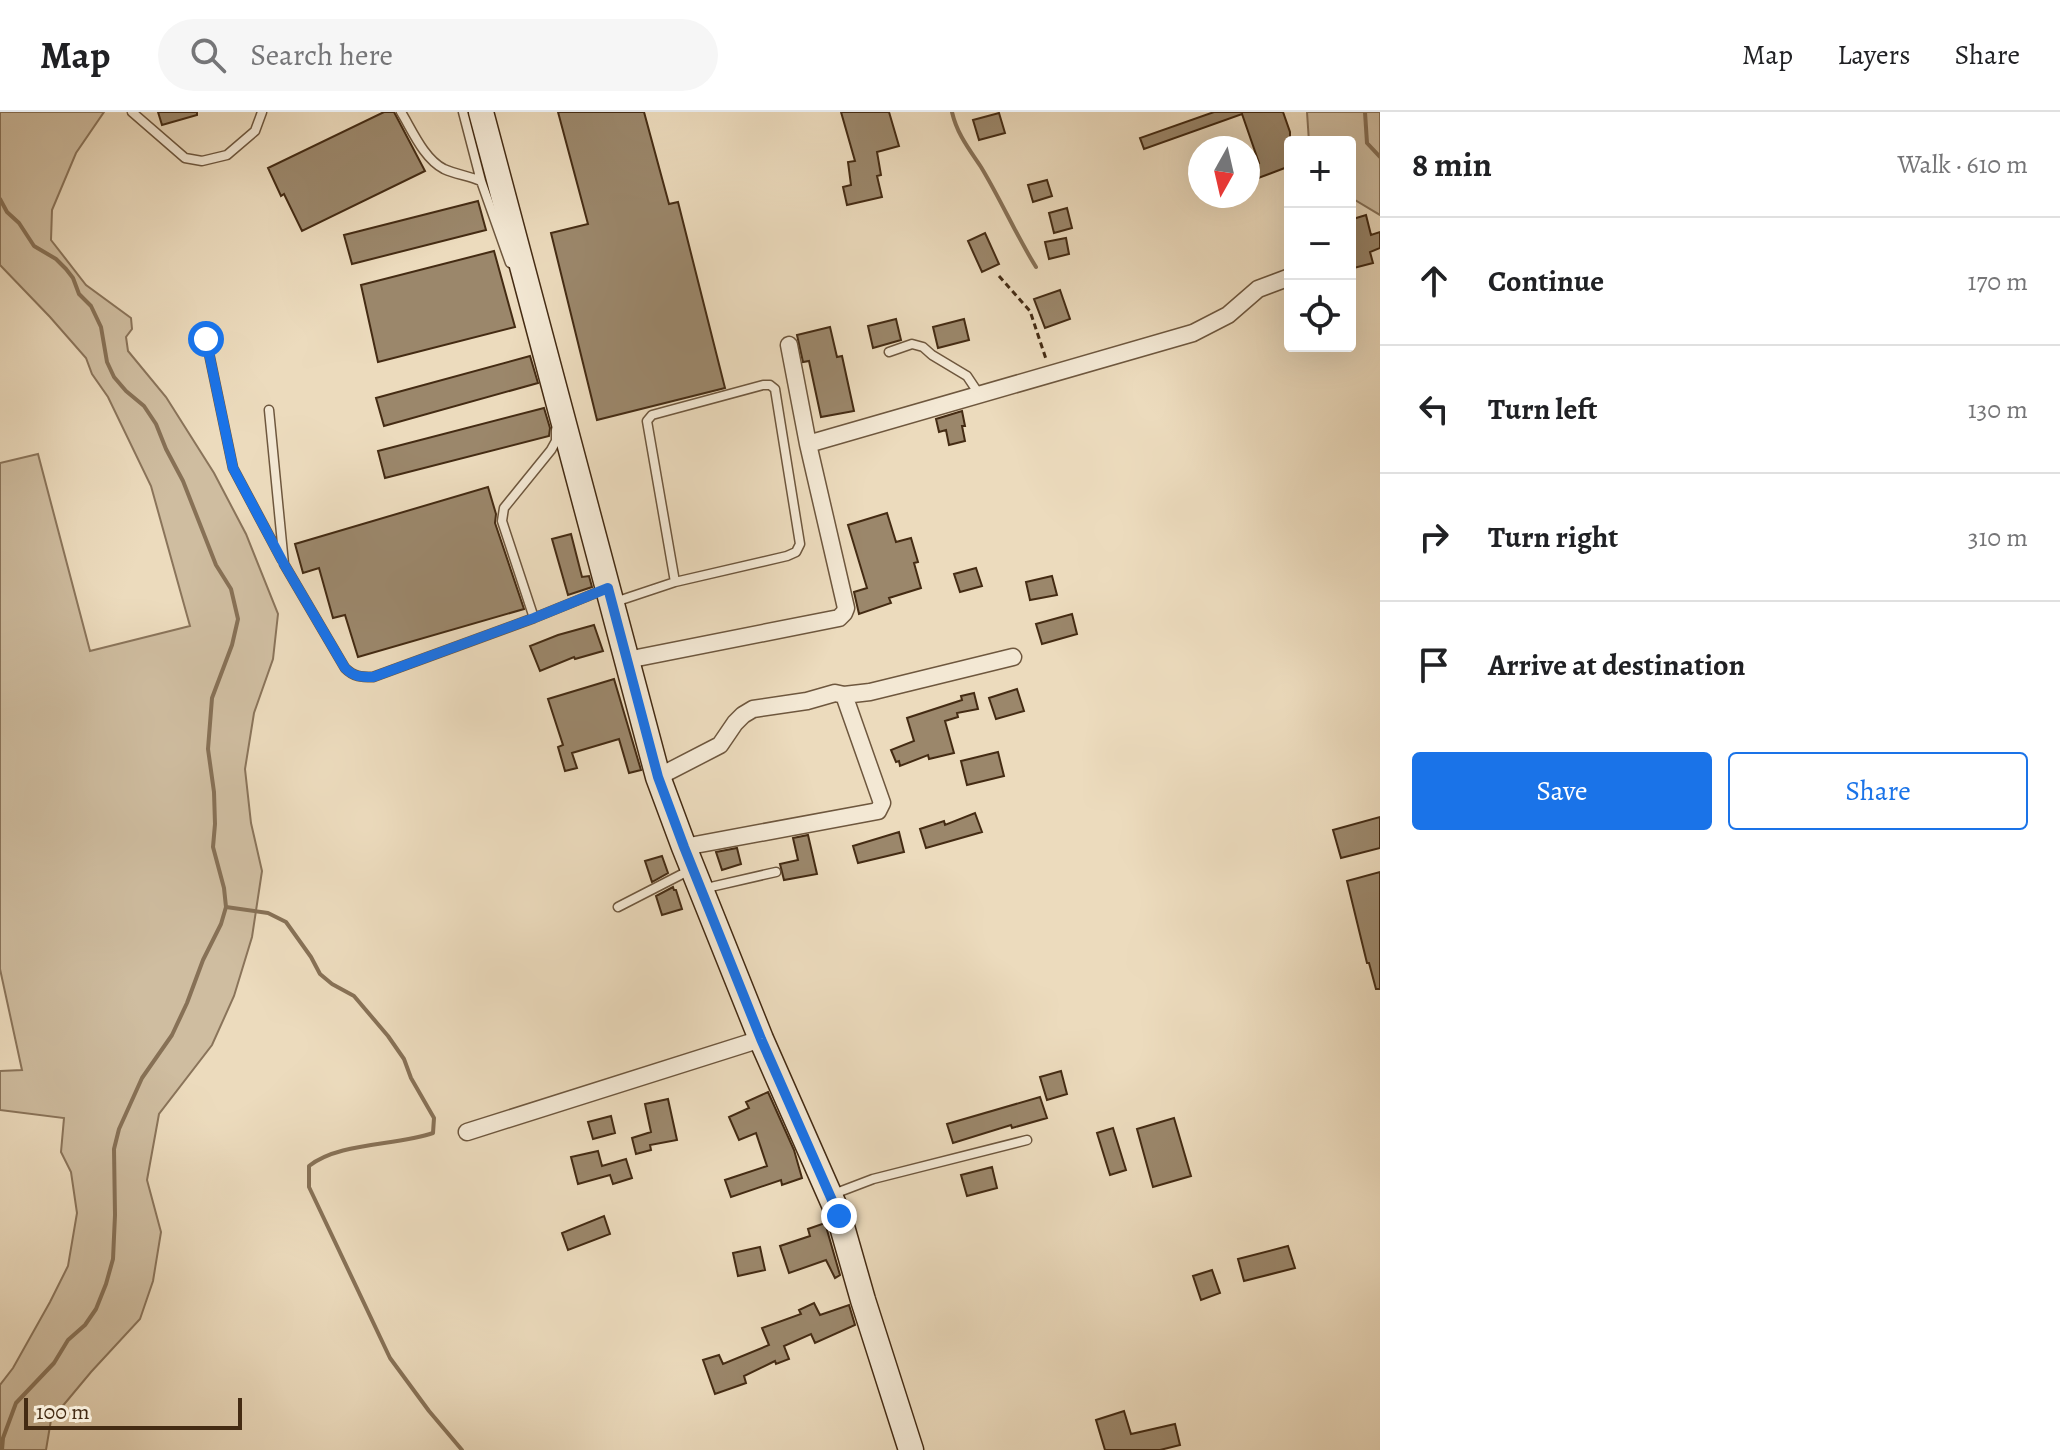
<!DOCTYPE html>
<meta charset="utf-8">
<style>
:root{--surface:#fff;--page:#f6f6f6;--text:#202124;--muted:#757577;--line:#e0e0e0;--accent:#1a73e8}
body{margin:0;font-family:Alegreya,serif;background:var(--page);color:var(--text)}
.controls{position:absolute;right:24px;top:24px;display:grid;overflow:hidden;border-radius:8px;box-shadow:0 8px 32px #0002}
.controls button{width:72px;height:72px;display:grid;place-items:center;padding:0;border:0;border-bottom:2px solid var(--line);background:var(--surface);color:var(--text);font:40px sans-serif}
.compass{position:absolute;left:1188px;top:24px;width:72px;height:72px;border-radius:50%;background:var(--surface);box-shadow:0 8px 32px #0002;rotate:188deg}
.scale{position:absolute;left:24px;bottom:20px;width:218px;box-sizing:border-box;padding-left:8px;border:4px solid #442b13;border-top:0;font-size:22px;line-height:28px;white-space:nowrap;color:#442b13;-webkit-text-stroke:6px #f3e8d4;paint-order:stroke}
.stop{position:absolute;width:24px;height:24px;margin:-18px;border:6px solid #1a73e8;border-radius:50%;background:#fff}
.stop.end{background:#1a73e8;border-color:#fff;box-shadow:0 2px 8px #0008}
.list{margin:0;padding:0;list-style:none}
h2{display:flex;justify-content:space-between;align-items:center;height:104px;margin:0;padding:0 32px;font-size:34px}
h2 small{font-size:26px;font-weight:400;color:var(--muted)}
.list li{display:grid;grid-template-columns:52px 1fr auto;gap:24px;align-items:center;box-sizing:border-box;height:128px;padding:0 32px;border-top:2px solid var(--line)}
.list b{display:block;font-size:30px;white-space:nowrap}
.list em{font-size:26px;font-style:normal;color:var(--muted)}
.actions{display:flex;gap:16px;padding:24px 32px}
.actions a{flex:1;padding:18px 0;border:2px solid var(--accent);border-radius:8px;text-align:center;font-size:28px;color:var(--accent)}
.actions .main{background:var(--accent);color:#fff}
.icon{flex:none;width:44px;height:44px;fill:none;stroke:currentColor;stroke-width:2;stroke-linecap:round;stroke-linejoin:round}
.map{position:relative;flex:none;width:1380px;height:1338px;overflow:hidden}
header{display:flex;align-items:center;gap:48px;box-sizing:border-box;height:112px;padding:0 40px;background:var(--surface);border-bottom:2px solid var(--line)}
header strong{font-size:38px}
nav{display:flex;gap:44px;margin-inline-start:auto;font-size:28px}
.search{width:560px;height:72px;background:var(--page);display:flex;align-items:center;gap:20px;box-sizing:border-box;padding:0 28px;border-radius:44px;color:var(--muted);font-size:30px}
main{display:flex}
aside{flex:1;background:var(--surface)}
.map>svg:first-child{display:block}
.green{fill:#cfbda0;stroke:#8a745a;stroke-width:2}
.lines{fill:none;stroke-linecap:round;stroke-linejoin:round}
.stream{stroke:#877156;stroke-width:4}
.building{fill:#9b876b;stroke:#442b13;stroke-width:2}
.lane-casing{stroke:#6e573e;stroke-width:11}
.street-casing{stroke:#6e573e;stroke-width:19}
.secondary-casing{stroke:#442b13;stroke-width:27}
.path{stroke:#442b13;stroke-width:3;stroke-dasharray:6 4;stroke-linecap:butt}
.lane{stroke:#f3e8d4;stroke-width:8}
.street{stroke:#f3e8d4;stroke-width:16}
.secondary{stroke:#f3e8d4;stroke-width:24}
.route{stroke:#1a73e8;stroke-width:10}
</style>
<header>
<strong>Map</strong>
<div class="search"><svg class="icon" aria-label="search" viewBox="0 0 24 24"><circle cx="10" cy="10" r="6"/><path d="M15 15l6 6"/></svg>Search here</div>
<nav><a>Map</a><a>Layers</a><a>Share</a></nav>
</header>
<main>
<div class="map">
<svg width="1380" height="1338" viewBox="0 0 1380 1338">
<rect width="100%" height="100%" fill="#ecdbbd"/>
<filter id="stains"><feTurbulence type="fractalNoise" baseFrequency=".0025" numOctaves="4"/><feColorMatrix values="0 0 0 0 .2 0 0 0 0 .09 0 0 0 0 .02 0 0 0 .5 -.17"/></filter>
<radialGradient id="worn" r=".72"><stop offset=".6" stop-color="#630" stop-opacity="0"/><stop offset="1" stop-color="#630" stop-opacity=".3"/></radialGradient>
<path class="green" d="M0,0H104L76,41L52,98L51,128L86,173L131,206L132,217L126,225L128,239L166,285L214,361L246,422L278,502L273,547L254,601L245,657L251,711L262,759L252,825L234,884L212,933L159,1002L147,1068L161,1120L153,1169L140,1207L91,1260L51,1308L46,1338H0V1273L13,1256L50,1190L68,1154L77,1101L71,1060L61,1040L64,1006L0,998V959L22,958L0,857V351L38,342L90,539L190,514L151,374L108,285L92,262L86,246L50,205L0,153Z
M1307,0H1380V103L1350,85V30H1309Z"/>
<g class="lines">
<path class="stream" d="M952,0C957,22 969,37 981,55C1001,88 1016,123 1036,155
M1365,0L1367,31L1380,45
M0,87L7,100L19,111L34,134L56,147L66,157L73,166L79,182L91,194L101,215L107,250L114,265L126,279L144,294L156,312L166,337L183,369L216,453L231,477L238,507L232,533L212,586L208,637L214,680L215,712L213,735L224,776L226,795L221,812L203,848L187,891L172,923L142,966L119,1017L114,1037L115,1103L113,1147L106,1172L96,1197L85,1213L68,1228L54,1251L16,1291L3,1326L2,1338
M226,795L268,801L286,810L311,845L320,862L332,872L354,884L388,924L404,947L411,966L434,1006L433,1021C396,1034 339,1030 309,1054V1075L390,1246L429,1299L462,1338"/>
</g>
<path class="building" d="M158,0H197V3L162,13Z
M384,0H394L425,59L302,119L284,82L281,84L268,56Z
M558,0H644L669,92L678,90L725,276L597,308L551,121L588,112Z
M841,0H889L899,34L877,40L881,63L877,64L882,85L847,93L843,75L851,73L848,50L855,49Z
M1214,0H1283L1290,20V54L1253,68L1248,55L1259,51L1242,2L1144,37L1140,26Z
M999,1L1005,21L979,28L973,8Z
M1047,68L1052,84L1033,90L1028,73Z
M478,89L486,118L352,152L344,123Z
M1067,96L1072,116L1054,121L1049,101Z
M1366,103L1371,123L1380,120V136L1370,140L1373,151L1350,157V112L1354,111L1353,107Z
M985,121L999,152L982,160L968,129Z
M1066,126L1069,142L1049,147L1045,130Z
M494,139L515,215L378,250L361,173Z
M1060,178L1070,207L1045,216L1034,187Z
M896,207L901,228L873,236L868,214Z
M964,207L969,228L938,236L933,215Z
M830,215L837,245L842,244L854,299L821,305L809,249L803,250L797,223Z
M530,244L538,271L384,314L376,286Z
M544,296L550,316L549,324L385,366L378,339Z
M962,299L965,314H962L965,329L949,333L946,318L939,320L936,307Z
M488,375L496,402L495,411L524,497L358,545L345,503L333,506L319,456L303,461L295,432Z
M887,401L896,430L911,426L918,450L914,451L921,476L889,486L891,491L859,502L854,480L867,476L848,413Z
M571,422L582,465L589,464L592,475L568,483L552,427Z
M976,456L982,474L960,480L954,462Z
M1052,464L1057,483L1030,488L1026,470Z
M1072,502L1077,522L1042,532L1036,512Z
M594,513L603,539L575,547L574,545L540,559L530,534L558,523Z
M614,567L641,658L629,661L619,627L572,641L577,656L565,659L558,635L563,633L548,587Z
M1017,577L1024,599L996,607L989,586Z
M974,581L978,597L957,601L958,605L945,609L954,641L929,647L928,643L900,654L899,649L896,650L891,638L914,629L907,606L962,588L961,584Z
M998,640L1004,664L967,673L961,649Z
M975,701L982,720L926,736L920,717L944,709L945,713Z
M1380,705V736L1341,746L1333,718Z
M899,720L904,740L858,751L853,734Z
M808,723L817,762L784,768L780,752L798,748L793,726Z
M737,736L741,752L722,758L716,740Z
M662,744L668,761L652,770L645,749Z
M1380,760V877H1376L1369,851H1367L1347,769Z
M673,775L674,778H676L682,797L662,803L656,784Z
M1061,959L1067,982L1047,988L1040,965Z
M768,980L794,1038L802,1066L782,1073L781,1068L731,1085L725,1068L767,1054L756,1021L739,1028L729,1005L749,996L746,990Z
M1040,985L1047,1006L1012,1016L1011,1013L953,1031L947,1012Z
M668,987L677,1028L650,1033L651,1038L636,1042L632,1026L651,1020L645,992Z
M611,1004L615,1021L593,1027L588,1010Z
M1174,1006L1191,1064L1153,1075L1137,1017Z
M1113,1016L1126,1058L1110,1063L1097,1021Z
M598,1039L602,1054L626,1047L632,1066L613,1072L610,1063L578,1072L571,1045Z
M992,1055L997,1076L967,1084L961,1063Z
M604,1104L610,1122L568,1138L562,1121Z
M825,1111L840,1163L835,1166L826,1148L789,1161L780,1134L810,1124L808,1117Z
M1288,1134L1295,1156L1244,1169L1238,1147Z
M760,1135L765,1158L738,1164L733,1141Z
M1212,1158L1220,1181L1201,1188L1193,1164Z
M814,1191L820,1203L849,1193L855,1213L815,1231L811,1222L784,1234L789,1247L776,1252L775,1249L744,1264L746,1271L715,1282L703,1248L719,1243L723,1252L769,1233L762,1216L801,1202L799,1198Z
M1124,1299L1131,1322L1175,1312L1180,1333L1160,1338H1105L1096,1308Z"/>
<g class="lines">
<defs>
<path id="lane" d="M132,0L185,46L202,49L227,43L255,19L262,0
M401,0C412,18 424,47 444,57C455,62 469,64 481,69L510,151
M463,0L481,69
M206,227L233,356L282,448
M889,240L912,232L923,235L932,243L967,264L979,282
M269,298L284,452L345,556C354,565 361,565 373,565L534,506L603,478
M615,490L675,470L787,444L796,440L800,432L775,277L770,273H763L652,303L647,309L675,470
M534,506L502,409L504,396L551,338L556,329V318
M702,777L776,760
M618,795L692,757
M831,1083L873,1067L1027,1028"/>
<path id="street" d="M789,233L808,332
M627,548L839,506L844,501L846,496L808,332L1193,221L1228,203L1258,177L1290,165
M658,665L720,633L735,611L743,603L753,597L807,589L835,581L844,583L870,580L1013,545
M684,735L878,699L882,691L844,583
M467,1020L761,927"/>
<path id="secondary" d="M481,0L658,665L684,735L761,927L839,1104L863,1188L911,1338"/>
</defs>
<use href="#lane" class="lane-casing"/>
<use href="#street" class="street-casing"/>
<use href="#secondary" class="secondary-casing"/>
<path class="path" d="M999,164L1030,199L1046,247"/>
<use href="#lane" class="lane"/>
<use href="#street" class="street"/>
<use href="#secondary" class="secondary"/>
</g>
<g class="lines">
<path class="route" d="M206,227L233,356L284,452L345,556C354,565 361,565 373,565L534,506L608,476L658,665L684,735L761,927L839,1104"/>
</g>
<rect width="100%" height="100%" filter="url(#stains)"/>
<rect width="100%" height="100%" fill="url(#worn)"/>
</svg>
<div class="controls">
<button>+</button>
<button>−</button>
<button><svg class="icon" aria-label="locate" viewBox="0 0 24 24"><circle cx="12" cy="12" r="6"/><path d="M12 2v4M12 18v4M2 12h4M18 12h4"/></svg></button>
</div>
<svg class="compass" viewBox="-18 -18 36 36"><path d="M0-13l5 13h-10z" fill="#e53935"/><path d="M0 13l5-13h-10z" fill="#757577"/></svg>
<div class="scale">100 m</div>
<div class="stop" style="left:206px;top:227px"></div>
<div class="stop end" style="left:839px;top:1104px"></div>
</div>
<aside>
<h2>8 min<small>Walk · 610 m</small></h2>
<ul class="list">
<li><svg class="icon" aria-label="ahead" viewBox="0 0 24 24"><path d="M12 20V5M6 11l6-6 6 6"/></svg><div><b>Continue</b></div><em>170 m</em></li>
<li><svg class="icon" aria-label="left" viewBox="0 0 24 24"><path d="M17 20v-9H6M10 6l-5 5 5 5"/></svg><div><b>Turn left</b></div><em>130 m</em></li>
<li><svg class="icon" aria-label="right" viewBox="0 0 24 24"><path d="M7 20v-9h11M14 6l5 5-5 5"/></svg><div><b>Turn right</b></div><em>310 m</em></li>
<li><svg class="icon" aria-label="arrive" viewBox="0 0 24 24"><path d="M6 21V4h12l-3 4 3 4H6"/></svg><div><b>Arrive at destination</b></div></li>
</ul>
<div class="actions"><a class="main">Save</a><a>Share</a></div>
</aside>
</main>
